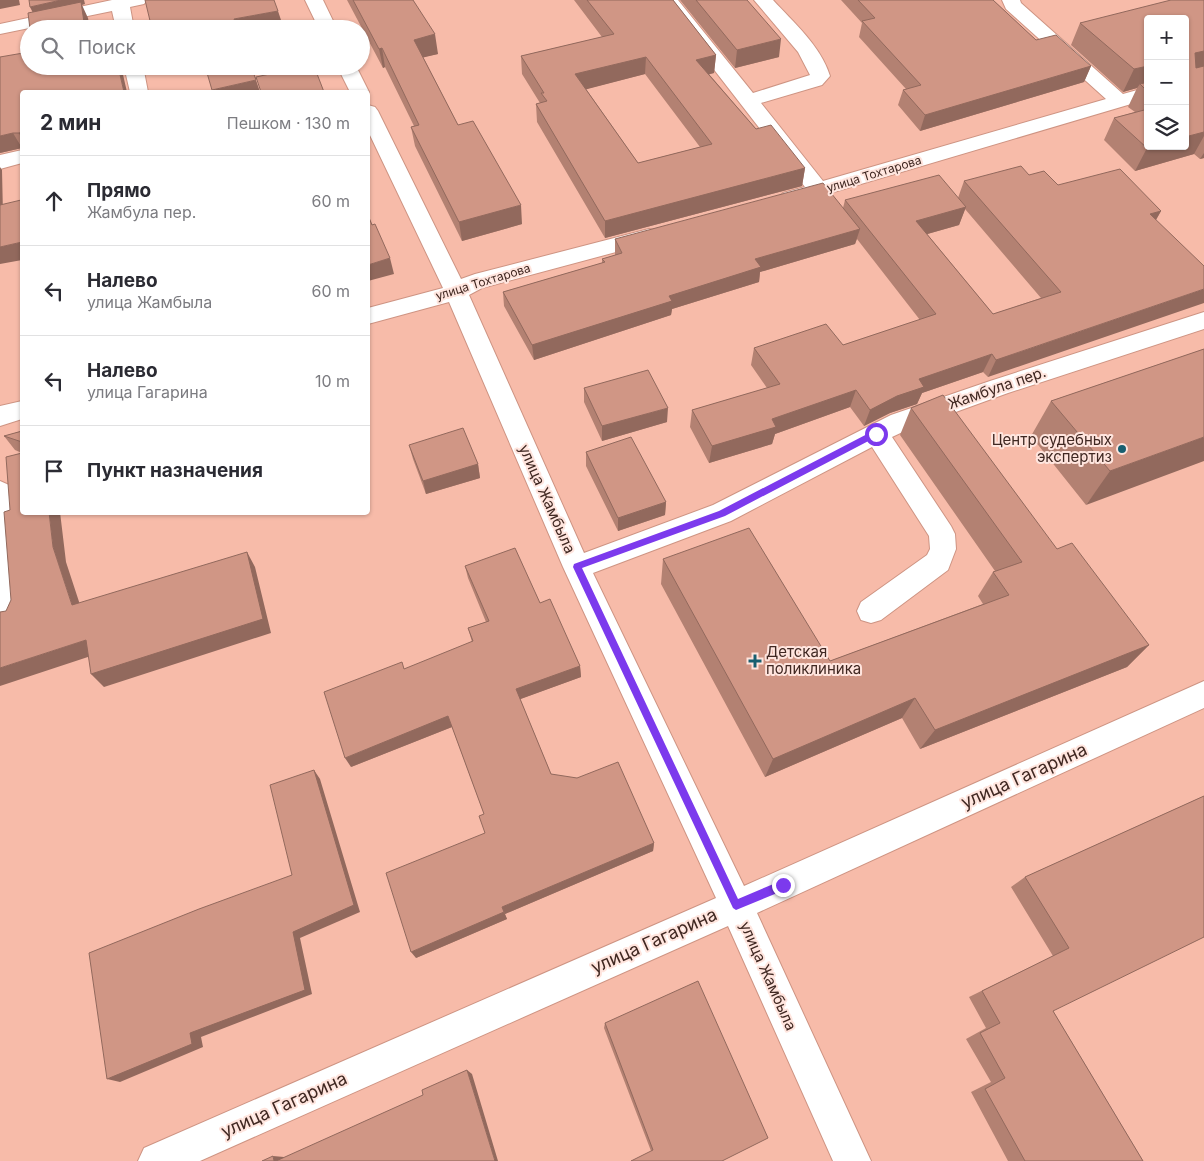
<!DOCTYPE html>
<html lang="ru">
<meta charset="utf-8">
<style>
:root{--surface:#fff;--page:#f7f7f7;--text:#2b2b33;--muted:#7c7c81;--line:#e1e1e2}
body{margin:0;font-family:Inter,sans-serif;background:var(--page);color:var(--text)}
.controls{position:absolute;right:15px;top:15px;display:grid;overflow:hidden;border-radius:5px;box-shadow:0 1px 4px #0004}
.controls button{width:45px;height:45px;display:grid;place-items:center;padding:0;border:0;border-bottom:1px solid var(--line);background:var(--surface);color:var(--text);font:25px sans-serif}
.stop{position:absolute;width:15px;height:15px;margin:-11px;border:4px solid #7c3aed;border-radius:50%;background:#fff}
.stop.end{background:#7c3aed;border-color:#fff;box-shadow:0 1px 5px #0008}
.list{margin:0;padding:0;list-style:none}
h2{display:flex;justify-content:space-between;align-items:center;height:65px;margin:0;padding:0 20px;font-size:21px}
h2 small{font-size:16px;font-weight:400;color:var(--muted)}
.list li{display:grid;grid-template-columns:32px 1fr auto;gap:15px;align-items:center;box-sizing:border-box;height:90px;padding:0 20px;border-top:1px solid var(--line)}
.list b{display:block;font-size:19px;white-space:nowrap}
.list p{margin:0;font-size:16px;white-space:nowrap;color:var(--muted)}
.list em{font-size:16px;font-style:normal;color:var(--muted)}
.icon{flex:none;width:28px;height:28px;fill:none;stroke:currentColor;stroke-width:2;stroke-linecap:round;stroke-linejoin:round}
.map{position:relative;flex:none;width:1204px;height:1161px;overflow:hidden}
.search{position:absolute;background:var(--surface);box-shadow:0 1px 4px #0004;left:20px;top:20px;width:350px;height:55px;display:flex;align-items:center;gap:12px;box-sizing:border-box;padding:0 18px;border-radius:28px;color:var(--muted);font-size:19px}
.panel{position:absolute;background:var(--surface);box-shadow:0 1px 4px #0004;left:20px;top:90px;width:350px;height:425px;border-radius:5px}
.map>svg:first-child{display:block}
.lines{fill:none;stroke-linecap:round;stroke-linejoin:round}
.minor-casing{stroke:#ce9483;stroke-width:2}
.minor{fill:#fff;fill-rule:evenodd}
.wall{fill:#b38172;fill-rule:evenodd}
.shaded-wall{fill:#92695d}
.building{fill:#d09685;stroke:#92695d;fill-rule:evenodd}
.route{fill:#7c3aed}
.poi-dot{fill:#185f70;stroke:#ffe5de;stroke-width:2}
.labels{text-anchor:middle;stroke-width:4;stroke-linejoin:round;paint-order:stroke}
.far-street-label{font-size:12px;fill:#402822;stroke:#ffe5de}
.street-label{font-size:15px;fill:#402822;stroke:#ffe5de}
.poi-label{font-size:15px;fill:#402822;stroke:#ffe5de;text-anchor:end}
.near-street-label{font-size:18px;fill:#402822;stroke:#ffe5de}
</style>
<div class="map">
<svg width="1204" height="1161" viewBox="0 0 1204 1161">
<rect width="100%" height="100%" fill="#f7bba9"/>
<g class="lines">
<defs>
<path id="minor" d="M112,0H147L144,4L130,7L134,29H116L112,11L0,34V24Z
M305,0H323L337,29H319Z
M660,0H678L753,93L810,75L798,52L754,0H773C793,22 821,46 830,76L822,85L761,103L823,181L1106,99L1006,9L1002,0H1020L1021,3L1123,94L1148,87V99L790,205L783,203L779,198L783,193L805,187Z
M124,66H143L148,92H130Z
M337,66H356L369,92L368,94L350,92Z
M368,105L375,107L378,111L461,279L475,274L649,229L657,231L660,236L657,241L482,288L469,295L584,553L713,505L891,415L990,381L1204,312V329L1008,393L909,429L892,437L951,526L955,534L956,549L948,570L881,620L871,623L861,620L857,611L861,602L927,555L930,549L929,536L872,447L731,521L593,573L744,886L1204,681V708L757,913L871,1161H833L728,926L200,1161H138L144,1148L716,898L563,567L449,302L368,324V308L443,288L368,131Z
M22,150V163L0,169V155Z
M22,401V419L0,426V406Z
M0,481L9,485L13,492L24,614L20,623L0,629Z"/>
</defs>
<use href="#minor" class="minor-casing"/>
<use href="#minor" class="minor"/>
</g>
<path class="wall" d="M347,0H413L438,54L423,57L458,125L522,224L462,241L415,146L411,127L414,126L385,67L383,68Z
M574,0H673L716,55L714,73L709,74L756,129L805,168L802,186L605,238L537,122L536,104L540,103L522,74L521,56L602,37ZM645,74L700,147L638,163L586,89Z
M680,0H747L779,57L735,68Z
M841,0H993L1036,40L1091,66L1084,82L920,131L898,105L903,90L906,89L859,37L862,23Z
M1204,0V158L1200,159L1194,154L1135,171L1104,140L1114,118L1135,112L1128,107L1137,88L1123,92L1071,45L1080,23ZM1148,19L1185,146H1148Z
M22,92V148L0,153Z
M1029,175L1058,185L1161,211L1156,220L988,377L983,372L922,393L917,404L890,413L864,426L850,407L775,434L772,444L709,463L690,427L692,410L767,388L751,365L754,348L843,345L920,320L857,239L855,244L760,272L759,282L672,309L671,315L534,360L504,306L503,292L602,263V259L615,255V239L843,208L845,200L958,198L964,181ZM965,209L1041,298L993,314L927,234L959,225Z
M1204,349L1086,505L1031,436L1051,401Z
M584,388L667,422L602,441L584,402Z
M911,408L1057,549L1149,645L1127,667L920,749L902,718L765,777L661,584L663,559L830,661L983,604L978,596L993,572L995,571L900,435Z
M22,431V453L15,450L4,436Z
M409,445L478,464L480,478L426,494L413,459Z
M586,452L666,502L665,515L618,531L586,466Z
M465,566L540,603L580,666L581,677L520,699L551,774L654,843L653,851L505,914L507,919L416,958L485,833L484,814L452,727L351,767L472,642L468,628L486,622L468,578Z
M1204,796L1053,1011L1143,1161H1008L971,1092L991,1082L966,1039L986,1028L969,997L1053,956L1011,887L1025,877Z
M605,1023L768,1138L651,1151L604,1028Z"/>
<path class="shaded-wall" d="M0,0H19L20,5L0,9Z
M61,0H84L85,4L82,5L88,18L90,29H85L34,15L30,7Z
M278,11L283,26L268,29H237L234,19Z
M191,23L193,29H162Z
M435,34L438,54L417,59L414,40Z
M781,39L779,57L735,68L737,50Z
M382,48L385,67L383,68L379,49Z
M1204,51V71L1185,75L1195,53Z
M716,55L714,73L695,78L696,60Z
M646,57L645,74L576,92L575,74Z
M118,66H121L127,92H124Z
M1091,66L1084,82L920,131L925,115Z
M1148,66V86L1140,84L1137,88L1123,92L1134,69Z
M256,80L260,92H213L212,90Z
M22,132V140L19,133Z
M1204,132V136L1194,154L1135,171L1147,148L1154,146H1185V137Z
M13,133L22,148L0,153V136Z
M1204,153V158L1200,159Z
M0,167L2,170L3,215H0Z
M805,168L802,186L605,238V221Z
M521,205L522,224L462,241L459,222Z
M966,207L959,225L910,239L916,221Z
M1161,211L1150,230V214Z
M860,229L855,244L760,272L759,282L672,309L671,315L534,360L532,345L669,296L755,259Z
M22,242V260L0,264V247Z
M390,258L394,274L368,281V265Z
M1204,289V303L988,377L996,360Z
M992,354L983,372L922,393L917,404L890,413L864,426L870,410L919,379Z
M856,390L850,407L775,434L772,444L709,463L712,446L772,419Z
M668,408L667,422L602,441V426Z
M1204,437V461L1086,505L1110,471Z
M478,464L480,478L426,494L423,481Z
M666,502L665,515L618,531V518Z
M49,512H60L66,562L85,620L72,605L53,547Z
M247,552L255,567L271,633L104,687L91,674Z
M86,640L100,653L0,686V668Z
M1149,645L1127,667L920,749L935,730Z
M580,666L581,677L518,700L516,689Z
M915,698L902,718L765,777L773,759Z
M448,716L452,727L351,767L345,758Z
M314,770L320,779L360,912L300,938L312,994L201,1037L203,1047L120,1082L107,1079L190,1033L293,932Z
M654,843L653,851L505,914L502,907Z
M504,912L507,919L416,958L411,952Z
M467,1070L472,1074L498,1161H495Z
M273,1156L284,1157V1161H274Z"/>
<path class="building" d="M29,0H61L30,7Z
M145,0H274L278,11L234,19L238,29H193L191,23L162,29H152Z
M353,0H413L435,34L414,40L458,125L473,121L521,205L459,222L411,127L419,125L382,48L379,49Z
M587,0H673L716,55L696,60L756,129L771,125L805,168L605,221L536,104L547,101L541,93H544L521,56L614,34ZM646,57L712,144L638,163L575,74Z
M696,0H747L781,39L737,50Z
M858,0H993L1036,40L1056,35L1091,66L925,115L903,90L921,85L862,21L875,18Z
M1171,0H1204V51L1195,53L1196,68L1204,66V132L1185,137V19H1148V66L1134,69L1080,23Z
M81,2L85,29H30L28,13Z
M29,52V66H118L124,92H22V132L19,133H13L0,136V57Z
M205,66H251L256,80L212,90Z
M306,66H314L324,92H261L256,77Z
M1148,82V92L1140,84Z
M1148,109V146H1154L1147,148L1114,118Z
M1021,166L1029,175L1044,171L1058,185L1120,169L1161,211L1150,214L1204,266V289L996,360L992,354L919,379L924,387L897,396L870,410L856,390L772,419L776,427L712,446L692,410L780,384L754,348L826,324L843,345L936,314L845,200L939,175L966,207L916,221L993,314L1061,292L964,181Z
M823,183L860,229L755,259L761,267L669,296L672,301L532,345L503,292L605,262L602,259L622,253L615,239Z
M21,200L22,207V242L0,247V205Z
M368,215L372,225L375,224L390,258L368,265Z
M1204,349V437L1110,471L1051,401Z
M648,370L668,408L602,426L584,388Z
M943,395L1057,549L1072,543L1149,645L935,730L915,698L773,759L663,559L749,528L830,661L1009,595L993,572L1022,562L911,408Z
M463,428L478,464L423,481L409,445Z
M22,431V442L4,436Z
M631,437L666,502L618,518L586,452Z
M22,453V512H49L53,547L72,605L247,552L263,619L91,674L86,640L0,668V612L6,611L11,600L4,512L10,510L6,457Z
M515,548L540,603L550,599L580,666L516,689L551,774L577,778L618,762L654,843L502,907L504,912L411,952L386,873L485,833L479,816L484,814L448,716L345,758L324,692L402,662L404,669L473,641L468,628L489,621L465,566Z
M314,770L354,905L293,932L305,990L190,1033L192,1044L107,1079L89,953L199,909L292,875L270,785Z
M1204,796V937L1053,1011L1143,1161H1025L985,1089L1005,1078L980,1033L1000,1023L982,991L1069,948L1025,877Z
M698,981L768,1138L722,1161H631L653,1150L605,1023Z
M467,1070L495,1161H276L423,1095L422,1090Z
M273,1156L274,1161H262Z"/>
<path class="route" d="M873,431H878V436L725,516L582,568L738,899L783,880L787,882V889L736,910L733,908L573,567L574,564L719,511Z"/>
<g class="poi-dot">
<circle cx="1122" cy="449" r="5"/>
<path d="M752.5 653.5h5v5h5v5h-5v5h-5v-5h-5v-5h5z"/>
</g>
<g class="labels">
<g class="far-street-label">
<text transform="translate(874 174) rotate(-17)" y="4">улица Тохтарова</text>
<text transform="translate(483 282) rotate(-17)" y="4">улица Тохтарова</text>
</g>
<g class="street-label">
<text transform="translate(997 388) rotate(-19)" y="5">Жамбула пер.</text>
<text transform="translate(547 499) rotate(66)" y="5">улица Жамбыла</text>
<text transform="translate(768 976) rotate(66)" y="5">улица Жамбыла</text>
</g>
<g class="poi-label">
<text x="1112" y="445">Центр судебных<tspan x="1112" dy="17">экспертиз</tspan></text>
<text x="766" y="657" text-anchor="start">Детская<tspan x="766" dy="17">поликлиника</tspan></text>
</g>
<g class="near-street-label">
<text transform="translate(1024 776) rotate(-24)" y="6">улица Гагарина</text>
<text transform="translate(654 941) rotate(-24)" y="6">улица Гагарина</text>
<text transform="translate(284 1105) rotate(-24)" y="6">улица Гагарина</text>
</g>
</g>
</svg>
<div class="controls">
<button>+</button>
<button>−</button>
<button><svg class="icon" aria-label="layers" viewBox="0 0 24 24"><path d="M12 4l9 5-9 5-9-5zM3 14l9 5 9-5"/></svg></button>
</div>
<div class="stop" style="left:876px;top:434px"></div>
<div class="stop end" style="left:783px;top:885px"></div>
<div class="search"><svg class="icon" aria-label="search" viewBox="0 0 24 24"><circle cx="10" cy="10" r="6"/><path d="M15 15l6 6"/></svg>Поиск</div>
<section class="panel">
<h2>2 мин<small>Пешком · 130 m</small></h2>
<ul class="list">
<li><svg class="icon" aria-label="ahead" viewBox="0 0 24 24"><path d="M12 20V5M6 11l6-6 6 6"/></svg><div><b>Прямо</b><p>Жамбула пер.</p></div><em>60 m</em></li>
<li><svg class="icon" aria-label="left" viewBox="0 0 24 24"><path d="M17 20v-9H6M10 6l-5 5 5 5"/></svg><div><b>Налево</b><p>улица Жамбыла</p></div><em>60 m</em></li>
<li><svg class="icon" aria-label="left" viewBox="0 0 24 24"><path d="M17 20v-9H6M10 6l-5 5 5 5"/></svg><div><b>Налево</b><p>улица Гагарина</p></div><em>10 m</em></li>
<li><svg class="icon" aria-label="arrive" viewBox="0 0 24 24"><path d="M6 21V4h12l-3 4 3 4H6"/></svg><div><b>Пункт назначения</b></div></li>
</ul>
</section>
</div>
